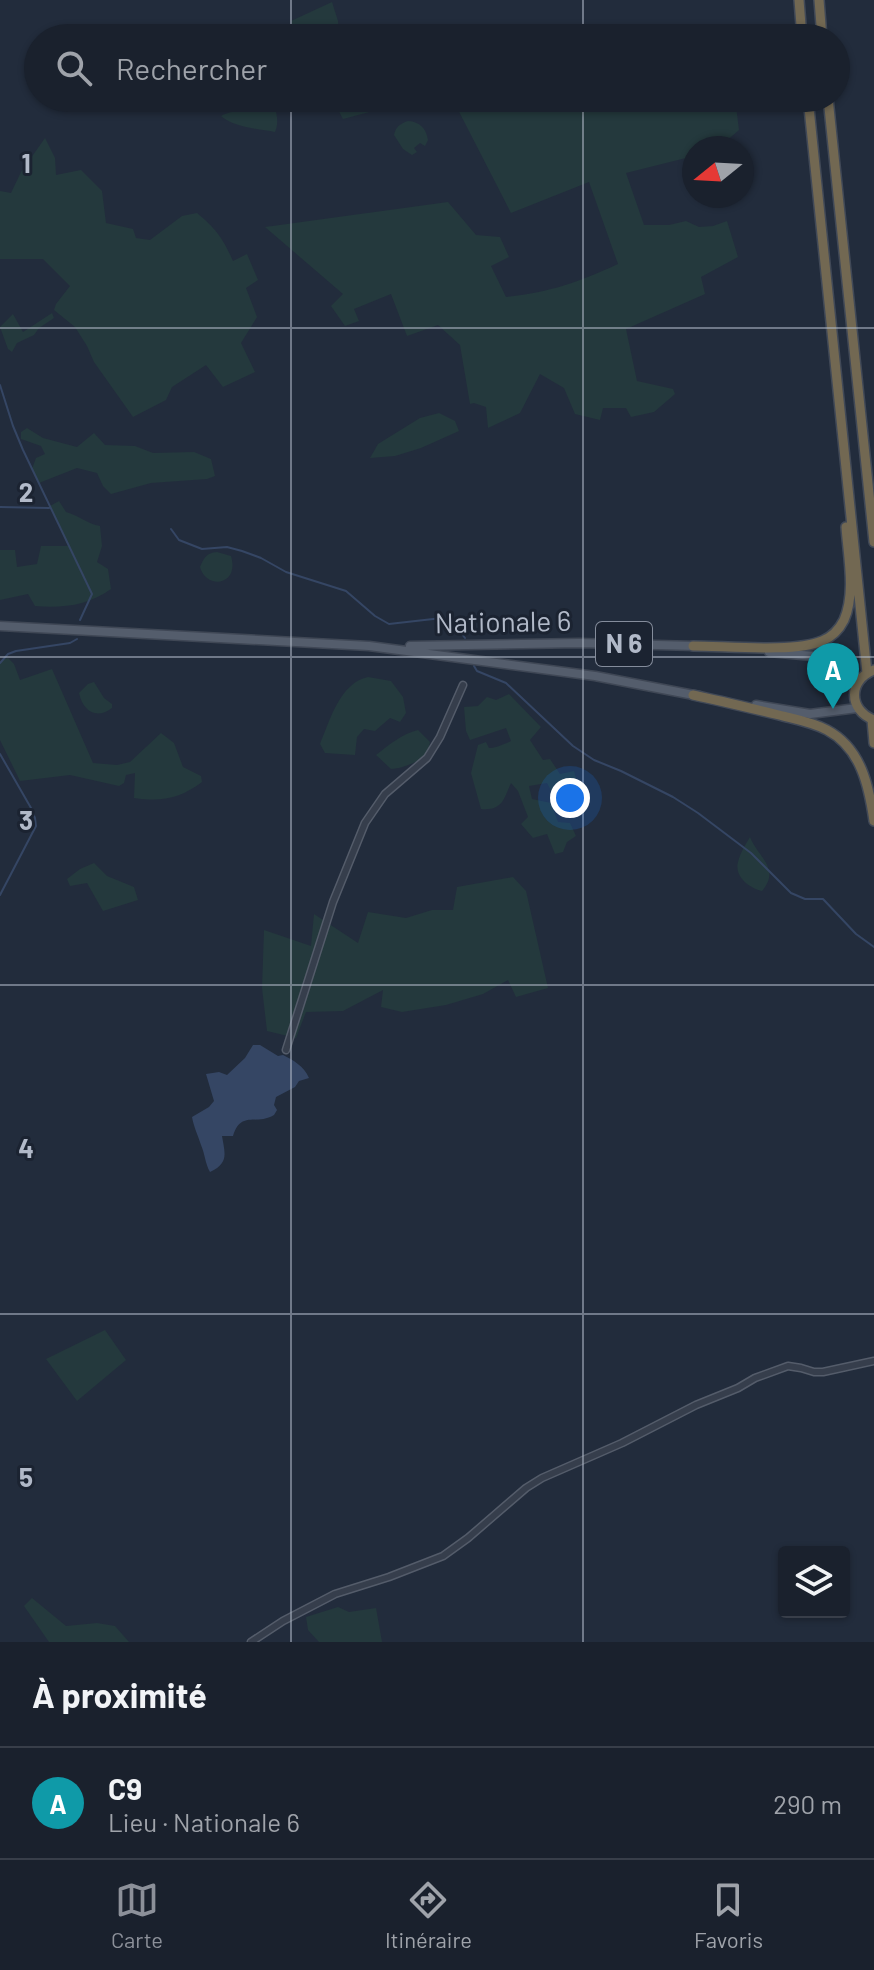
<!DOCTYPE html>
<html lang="fr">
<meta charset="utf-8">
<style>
:root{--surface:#1a212d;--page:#272e39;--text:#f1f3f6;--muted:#9fa3aa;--line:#383e49;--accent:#8c9099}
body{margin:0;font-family:Barlow,sans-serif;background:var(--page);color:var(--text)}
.controls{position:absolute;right:24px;bottom:24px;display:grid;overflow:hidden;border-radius:8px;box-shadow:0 2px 6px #0004}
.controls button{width:72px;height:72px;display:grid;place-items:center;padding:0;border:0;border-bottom:2px solid var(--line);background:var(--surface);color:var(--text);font:40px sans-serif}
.compass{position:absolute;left:682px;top:136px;width:72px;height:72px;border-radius:50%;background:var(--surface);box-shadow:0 2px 6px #0004;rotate:252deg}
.you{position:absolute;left:570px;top:798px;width:28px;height:28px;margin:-20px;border:6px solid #fff;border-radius:50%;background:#1a73e8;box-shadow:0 0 0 12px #1a73e833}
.badge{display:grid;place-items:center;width:52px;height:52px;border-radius:50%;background:var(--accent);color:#fff;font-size:26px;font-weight:700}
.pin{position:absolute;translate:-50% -66px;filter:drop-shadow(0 2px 4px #0008)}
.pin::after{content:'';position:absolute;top:42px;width:28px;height:24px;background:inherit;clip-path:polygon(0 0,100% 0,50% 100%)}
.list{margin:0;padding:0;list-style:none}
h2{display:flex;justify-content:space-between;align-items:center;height:104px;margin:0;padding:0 32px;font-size:34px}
h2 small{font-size:26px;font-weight:400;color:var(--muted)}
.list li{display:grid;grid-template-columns:52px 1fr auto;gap:24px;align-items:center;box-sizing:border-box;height:112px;padding:0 32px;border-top:2px solid var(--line)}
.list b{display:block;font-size:30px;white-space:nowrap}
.list p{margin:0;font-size:26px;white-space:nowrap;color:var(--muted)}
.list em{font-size:26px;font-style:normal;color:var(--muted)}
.icon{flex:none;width:44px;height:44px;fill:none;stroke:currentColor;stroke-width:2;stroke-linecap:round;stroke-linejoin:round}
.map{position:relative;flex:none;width:874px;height:1642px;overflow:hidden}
.search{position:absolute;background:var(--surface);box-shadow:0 2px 6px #0004;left:24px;right:24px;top:24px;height:88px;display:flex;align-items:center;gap:20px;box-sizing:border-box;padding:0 28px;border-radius:44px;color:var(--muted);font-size:30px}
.sheet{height:216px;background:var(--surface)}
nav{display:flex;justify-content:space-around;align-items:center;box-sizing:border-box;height:112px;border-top:2px solid var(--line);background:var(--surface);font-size:22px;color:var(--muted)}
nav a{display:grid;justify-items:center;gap:4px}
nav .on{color:var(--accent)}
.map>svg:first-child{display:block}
.green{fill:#24393d}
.water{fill:#354664}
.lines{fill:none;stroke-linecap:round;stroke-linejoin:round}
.stream{stroke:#354664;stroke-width:2}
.minor-casing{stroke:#545c6a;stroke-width:9}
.major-casing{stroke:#3f4755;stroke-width:11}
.highway-casing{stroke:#414957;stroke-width:12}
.minor{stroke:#363e4c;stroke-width:6}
.major{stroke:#545d6c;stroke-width:8}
.highway{stroke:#726852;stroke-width:9}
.grid{fill:none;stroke:#b1b9c8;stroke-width:2;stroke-opacity:0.55}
.labels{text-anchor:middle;stroke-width:6;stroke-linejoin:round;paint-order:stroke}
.shield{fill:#1b2331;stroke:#848c9b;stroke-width:2}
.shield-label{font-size:26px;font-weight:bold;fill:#b1b9c8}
.street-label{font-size:28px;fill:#b1b9c8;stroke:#1b2331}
.grid-label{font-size:26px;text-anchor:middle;font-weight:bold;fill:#b1b9c8;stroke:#1b2331;stroke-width:6;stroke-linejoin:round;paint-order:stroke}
</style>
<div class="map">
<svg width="874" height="1642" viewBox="0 0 874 1642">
<rect width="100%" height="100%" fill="#222c3c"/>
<path class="green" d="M332,2L338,21L339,38H295L291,21Z
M332,98H388L392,106L343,119Z
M452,98H735L739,130L718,148H694V156L626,173L644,225H669L686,221L699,227L713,226L727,221L738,257L701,277L705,294L626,329L637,381L673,389L675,394L654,412L631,417L626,408H603L600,420L575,414L564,388L540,374L520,413L488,428L486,407L474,403L470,404L460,345L438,325L407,336L391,294L354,309L359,321L345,326L331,306L343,294L265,227L448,202L476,235L500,237L509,257L491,266L506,297C550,292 577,283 618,264L589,182L511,213Z
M269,102L274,105C277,114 279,123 275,132C258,129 233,127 221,116C230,111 257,106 269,102Z
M408,121C420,122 426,128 428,140L425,146L420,143L414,148L417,152L412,155L403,149L394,135C396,126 400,124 408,121Z
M45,138L55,158L56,175L81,170L102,191L106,223L133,229L136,238L150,240L182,216L197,213C216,229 223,238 233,261L247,254L258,280L246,288L257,317L241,343L255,372L223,387L206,365L172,387L166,400L133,417L94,362L87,346L75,327L54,310L56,304L70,286L43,259H0V191L11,193L21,172Z
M52,313L54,318L39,328L34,335L17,343L12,352L8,349L0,327L13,314L23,332Z
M439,413L455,421L459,431L421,448L395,456L370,458L378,444L420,418Z
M27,428L43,438L77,447L94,433L105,445L135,446L153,453L194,452L211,459L215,476L207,479L151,483L111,494L103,486L97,473L77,468L39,483L32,469L36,458L45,454L41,446L21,439V432Z
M59,501L66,512C78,515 88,524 100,526L102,546L97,562L108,569L111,589C87,606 63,608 35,606L28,594L0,600V550H15L17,567L37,564L41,546H68L50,506Z
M217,552L231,556C240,586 206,590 200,567C204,558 206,553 217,552Z
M8,658L14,664L20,680L52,669L93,763L117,765L130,762L161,733L174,743L183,767L201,776L202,782C179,799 162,802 134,798L135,773L126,775L124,783L119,786L70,775L20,781L0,740V663L2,660Z
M368,677L391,681L403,697L406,713L400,722L390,718L375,731L364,729L357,737L355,755L325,753L320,744C330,720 340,683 368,677Z
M94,682L104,698L112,704V708C96,720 83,711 79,693L88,684Z
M509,694L541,727L530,740L543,760L550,759L560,774L574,771L581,796L563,806L558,804L547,783L529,786L532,799L551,803L558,822L570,823L576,836L567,842L563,852L555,854L547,834L533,838L521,824L528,817L518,791L511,783C504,798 503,811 481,809L471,773L478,745L486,742L489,748C496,748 504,744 511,741L506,728L470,740L466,731L464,707L478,706L487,697L496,700Z
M418,730L430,742L427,758C416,761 402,769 391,769L376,755C390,744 402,734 418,730Z
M750,837C758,857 781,869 762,891C750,888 734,877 738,862C740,853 746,844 750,837Z
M94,863L107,876L134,887L138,900L103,911L87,883L70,886L67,879L80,869Z
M513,877L526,891L548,988L516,997L508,980L483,994L446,1005L402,1012L381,1007L383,990L343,1011L306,1012L296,1038L267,1031L262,988L264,930L311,946L314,914L358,943L368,912L406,918L432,910H453L457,887Z
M105,1330L126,1360L77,1401L46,1359Z
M32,1598L66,1626L97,1623L115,1626L129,1642H49L24,1606Z
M338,1607L349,1612L376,1608L382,1642H319L308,1630L306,1617Z"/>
<path class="water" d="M253,1045H260L278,1056L283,1055C293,1060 304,1066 309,1078L299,1081L295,1087L276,1097L274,1105L277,1110L274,1115C256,1126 241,1110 233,1136H222C225,1154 229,1163 210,1172C205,1163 205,1154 201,1145C198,1135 194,1128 192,1117L209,1107L214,1101L206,1074L219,1072L227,1075L245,1058Z"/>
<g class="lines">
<path class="stream" d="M0,385L13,426L23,450L92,594L80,620
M0,507L49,508
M171,529L179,540L202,549L227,547L242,551L261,558L286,572L346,591L375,616L389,624L442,618L454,624L465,638
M0,663L8,654L16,651L70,643L77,639
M474,666L477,671L506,683L573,746L594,760L621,771L673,797L698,813L751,853L791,893L805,899H823L856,934L874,947
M0,754L31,808L35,818L36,826L0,895"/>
<defs>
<path id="minor" d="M286,1050L333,902L365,823L385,794L427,758L440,737L463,685
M251,1642L283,1621L335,1594L389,1577L443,1556L468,1538L526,1488L542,1478L622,1443L696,1405L738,1388L755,1378L788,1366L801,1368L814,1372H823L874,1361"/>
<path id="major" d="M0,626L369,646L595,676L699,696
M410,646L579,643L696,646
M769,652L813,656L831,661L860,679
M756,705L810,714L857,708"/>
<path id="highway" d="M799,0L802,38
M819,0L822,38
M808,98L867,673
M828,98L874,542
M693,646C726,646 794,653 822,641C832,637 839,630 844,620C856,593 848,556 846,527
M874,670C848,680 848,710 874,720
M693,695C721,701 750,708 779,715C794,719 812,722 827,730C861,748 869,786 874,821
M872,720L874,743"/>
</defs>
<use href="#minor" class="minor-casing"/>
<use href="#major" class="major-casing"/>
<use href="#highway" class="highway-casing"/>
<use href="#minor" class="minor"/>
<use href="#major" class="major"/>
<use href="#highway" class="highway"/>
</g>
<path class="grid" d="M291,0V38M583,0V38M291,98V1642M583,98V1642M0,328H874M0,657H874M0,985H874M0,1314H874"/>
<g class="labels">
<rect class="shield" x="596" y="622" width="56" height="44" rx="6"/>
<g class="shield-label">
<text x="624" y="653">N 6</text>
</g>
<g class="street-label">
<text transform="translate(503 622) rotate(-1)" y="10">Nationale 6</text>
</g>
</g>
<g class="grid-label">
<text x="26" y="173">1</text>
<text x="26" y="502">2</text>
<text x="26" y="830">3</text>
<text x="26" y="1158">4</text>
<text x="26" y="1487">5</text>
</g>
</svg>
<div class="controls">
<button><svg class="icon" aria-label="layers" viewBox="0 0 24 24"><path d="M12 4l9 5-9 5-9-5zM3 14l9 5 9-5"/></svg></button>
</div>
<svg class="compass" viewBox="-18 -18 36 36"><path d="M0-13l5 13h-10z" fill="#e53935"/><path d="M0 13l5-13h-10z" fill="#9fa3aa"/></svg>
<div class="you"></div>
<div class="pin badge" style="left:833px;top:709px;background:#0f9aa8">A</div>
<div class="search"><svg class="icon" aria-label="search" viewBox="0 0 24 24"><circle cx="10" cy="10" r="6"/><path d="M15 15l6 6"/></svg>Rechercher</div>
</div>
<section class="sheet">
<h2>À proximité<small></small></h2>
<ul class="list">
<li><span class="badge" style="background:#0f9aa8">A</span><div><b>C9</b><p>Lieu · Nationale 6</p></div><em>290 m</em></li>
</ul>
</section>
<nav>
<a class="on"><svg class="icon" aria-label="map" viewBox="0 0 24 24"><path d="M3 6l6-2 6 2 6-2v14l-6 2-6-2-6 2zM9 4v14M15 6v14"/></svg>Carte</a>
<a><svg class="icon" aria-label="directions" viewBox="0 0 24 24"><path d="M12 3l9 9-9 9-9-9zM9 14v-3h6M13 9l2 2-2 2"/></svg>Itinéraire</a>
<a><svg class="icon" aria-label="saved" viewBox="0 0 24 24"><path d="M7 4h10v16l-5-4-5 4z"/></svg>Favoris</a>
</nav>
